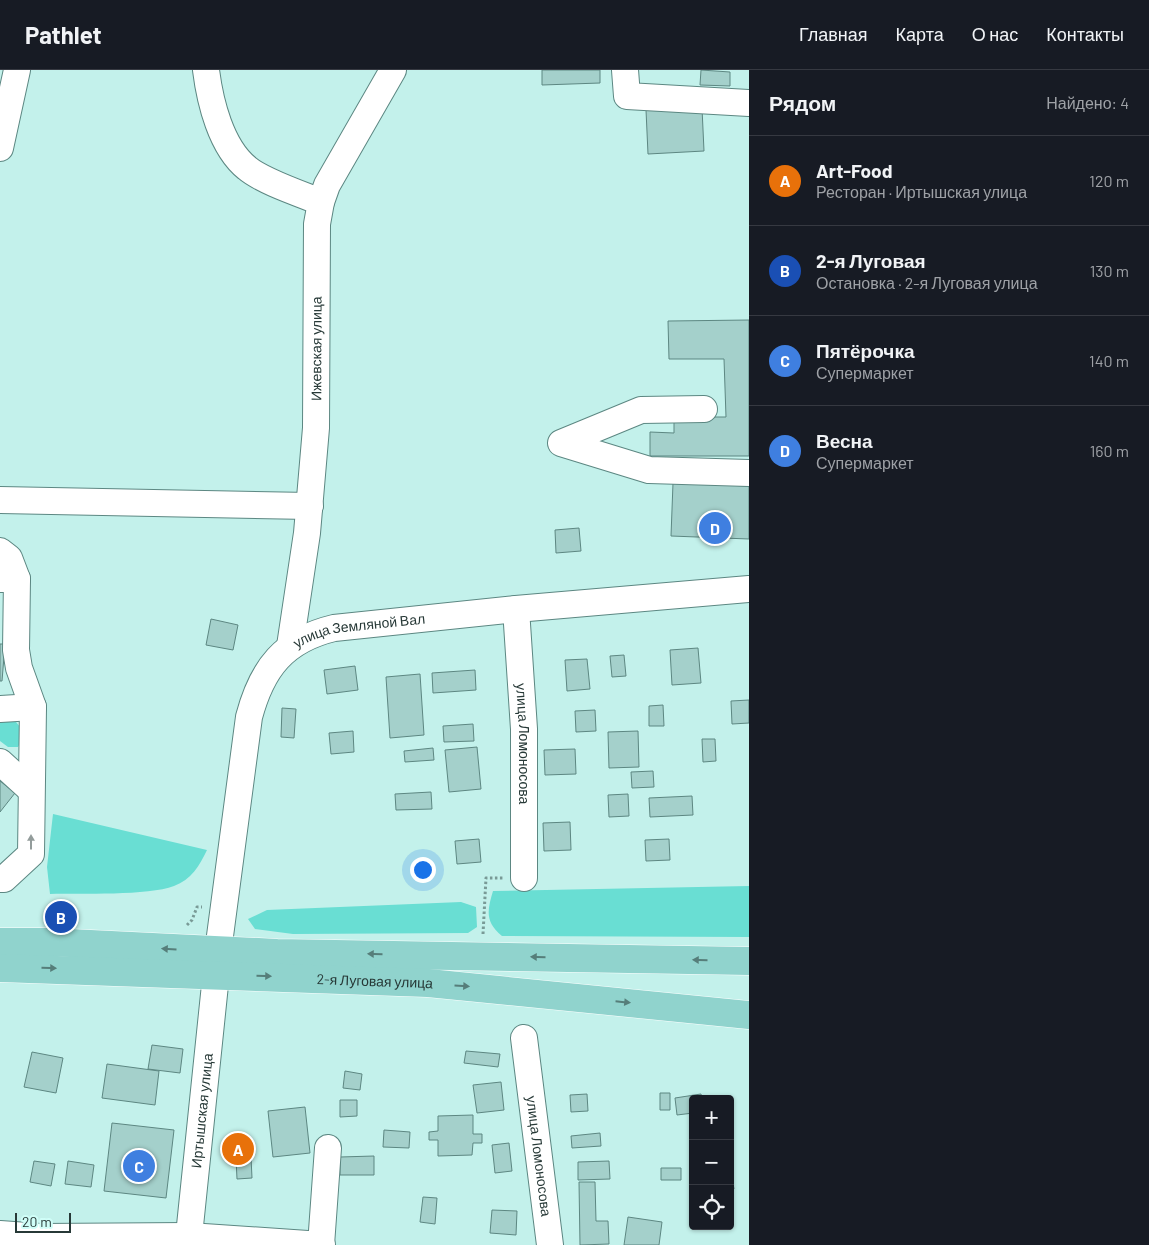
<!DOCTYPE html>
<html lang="ru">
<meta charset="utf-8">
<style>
:root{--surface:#171b24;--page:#20242c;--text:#f1f3f6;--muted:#9ea1a6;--line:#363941;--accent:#db2777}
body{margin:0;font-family:Barlow,sans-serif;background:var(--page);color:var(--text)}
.controls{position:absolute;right:15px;bottom:15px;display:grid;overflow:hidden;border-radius:5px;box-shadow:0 1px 4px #0004}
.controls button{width:45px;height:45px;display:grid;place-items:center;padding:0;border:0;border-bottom:1px solid var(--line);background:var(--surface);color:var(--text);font:25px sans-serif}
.scale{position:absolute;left:15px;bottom:12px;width:56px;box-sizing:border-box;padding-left:5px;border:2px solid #273937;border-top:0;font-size:14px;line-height:18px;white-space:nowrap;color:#273937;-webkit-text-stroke:4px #d0fef8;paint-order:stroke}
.you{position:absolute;left:422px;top:799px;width:18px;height:18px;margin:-12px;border:4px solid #fff;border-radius:50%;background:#1a73e8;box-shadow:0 0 0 8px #1a73e833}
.badge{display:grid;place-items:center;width:32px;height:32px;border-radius:50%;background:var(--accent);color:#fff;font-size:16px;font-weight:700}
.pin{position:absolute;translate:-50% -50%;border:2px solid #fff;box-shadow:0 1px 5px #0006}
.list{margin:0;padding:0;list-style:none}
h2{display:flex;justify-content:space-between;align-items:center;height:65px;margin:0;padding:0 20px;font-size:21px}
h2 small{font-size:16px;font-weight:400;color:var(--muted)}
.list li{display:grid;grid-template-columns:32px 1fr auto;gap:15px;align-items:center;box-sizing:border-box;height:90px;padding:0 20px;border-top:1px solid var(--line)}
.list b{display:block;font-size:19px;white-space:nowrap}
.list p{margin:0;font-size:16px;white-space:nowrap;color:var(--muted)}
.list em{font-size:16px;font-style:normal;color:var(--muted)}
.icon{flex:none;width:28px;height:28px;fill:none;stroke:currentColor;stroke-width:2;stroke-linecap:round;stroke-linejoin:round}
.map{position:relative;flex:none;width:749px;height:1175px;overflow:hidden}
header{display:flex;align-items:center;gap:30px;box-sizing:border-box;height:70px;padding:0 25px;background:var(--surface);border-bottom:1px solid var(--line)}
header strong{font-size:24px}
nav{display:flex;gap:28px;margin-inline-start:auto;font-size:18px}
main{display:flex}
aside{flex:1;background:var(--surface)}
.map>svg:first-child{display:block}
.green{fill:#69ded3}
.building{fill:#a4d0cb;stroke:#5d8782}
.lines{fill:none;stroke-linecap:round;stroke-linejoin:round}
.minor-casing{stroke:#5c8782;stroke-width:28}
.major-casing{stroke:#fff;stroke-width:29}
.path{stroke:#799a96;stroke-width:3;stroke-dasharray:2.5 2.5;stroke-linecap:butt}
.minor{stroke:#fff;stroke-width:26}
.major{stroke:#90d3cd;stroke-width:28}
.oneway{fill:#939c9b}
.oneway2{fill:#567e7a}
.labels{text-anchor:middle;stroke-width:5;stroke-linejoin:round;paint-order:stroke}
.street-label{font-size:14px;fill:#273937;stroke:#d0fef8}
</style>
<header>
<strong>Pathlet</strong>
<nav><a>Главная</a><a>Карта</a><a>О нас</a><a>Контакты</a></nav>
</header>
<main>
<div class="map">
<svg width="749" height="1175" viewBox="0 0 749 1175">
<rect width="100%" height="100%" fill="#c3f1eb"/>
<path class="green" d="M0,651L16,652L25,663L18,677H8L0,671Z
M53,744L207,780C200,795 191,810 174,816C148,826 81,823 50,824L47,797Z
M749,816V867L502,866C485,852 487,841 493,821Z
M461,832L476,837L477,857L468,863L293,864L255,859L248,849L267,840Z"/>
<path class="building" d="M542,0H600V13L542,15Z
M701,0L730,2V16L700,15Z
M702,38L704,81L648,84L646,40Z
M749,250V386H650V362L674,363V347H726L724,289H669L668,251Z
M673,413L749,416V469L671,466Z
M579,458L581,481L556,483L555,460Z
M211,549L238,555L233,580L206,575Z
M0,574H5L2,611H0Z
M698,578L701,613L672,615L670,580Z
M624,585L626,606L612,607L610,586Z
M587,589L590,619L567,621L565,590Z
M355,596L358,620L327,624L324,600Z
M475,600L476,620L433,623L432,603Z
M420,604L424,665L390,668L386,607Z
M749,630V653L732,654L731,631Z
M663,635L664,656H649V636Z
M282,638L296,639L294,668L281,667Z
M595,640L596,661L576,662L575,641Z
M473,654L474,671L444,672L443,656Z
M353,661L354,682L331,684L329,663Z
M638,661L639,697L609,698L608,662Z
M702,669H715L716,691L703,692Z
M477,677L481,719L449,722L445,680Z
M433,678L434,690L405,692L404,681Z
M575,679L576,704L545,705L544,680Z
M653,701L654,717L632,718L631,702Z
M0,711L15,723L0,742Z
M431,722L432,739L396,740L395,724Z
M628,724L629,746L609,747L608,725Z
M692,726L693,745L650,747L649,728Z
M570,752L571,780L544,781L543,753Z
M479,769L481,792L457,794L455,771Z
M669,769L670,790L646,791L645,770Z
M152,975L183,979L180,1003L148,999Z
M466,981L500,984L498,997L464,993Z
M32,982L63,988L56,1023L24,1017Z
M107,994L159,1001L155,1035L102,1028Z
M345,1001L362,1004L360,1020L343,1018Z
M501,1012L504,1040L477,1043L473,1015Z
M660,1023H670V1040H660Z
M587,1024L588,1041L571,1042L570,1025Z
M701,1024L702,1029H693V1043L677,1045L675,1028Z
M340,1030H357V1046L340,1047Z
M305,1037L310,1083L273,1087L268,1041Z
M473,1045V1064H482V1073H473L472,1085L438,1086V1070H429V1062L438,1061V1046Z
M112,1053L174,1060L166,1128L104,1121Z
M384,1060L410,1062L409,1078L383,1077Z
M600,1063L601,1076L572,1078L571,1066Z
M250,1067L252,1108L237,1109L235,1068Z
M509,1073L512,1101L495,1103L492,1075Z
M374,1086V1105H340V1087Z
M34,1091L55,1094L51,1116L30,1112Z
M68,1091L94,1095L91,1117L65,1114Z
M609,1091L610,1109L578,1110V1092Z
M730,1097L734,1119H730Z
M661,1098H681V1110H661Z
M579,1112H595L596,1151H608L609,1174L580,1175Z
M423,1127L437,1128L435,1154L420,1152Z
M492,1140L517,1141L516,1165L490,1163Z
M628,1147L662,1152L659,1175H624Z"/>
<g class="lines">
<defs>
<g id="minor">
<path d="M206,0C210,32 221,77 247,98C262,111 301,124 321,132"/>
<path d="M625,0L627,26L749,33"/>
<path d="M0,78L17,0"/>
<path d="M704,339L641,340L561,373L649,400L749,403"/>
<path d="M0,430L310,436"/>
<path d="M0,481L9,488L17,509"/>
<path d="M0,509H17L16,580L19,598L33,637L31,784L4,809H0"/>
<path id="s1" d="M516,539L524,659V808"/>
<path id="s2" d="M290,576L307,463L316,358L317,154L321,132L327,115L393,0"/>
<path d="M0,639L33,637"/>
<path d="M0,692L31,720"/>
<path id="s3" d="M218,881L249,647C262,598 284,570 334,558L516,539L749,519"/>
<path id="s4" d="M524,968L550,1175"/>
<path d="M0,1164L41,1167L189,1166L322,1175"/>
<path id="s5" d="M188,1175L216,905"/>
<path d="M321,1175L328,1078"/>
</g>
<g id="major">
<path d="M0,872H49L277,883L749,891"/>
<path id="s6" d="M0,898L428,913L749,945"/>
</g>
</defs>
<use href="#minor" class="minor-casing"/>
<use href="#major" class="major-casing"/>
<path class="path" d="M187,855L192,850L197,837H202
M483,864L486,808H504"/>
<use href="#minor" class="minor"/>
<use href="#major" class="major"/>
</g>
<defs><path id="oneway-solid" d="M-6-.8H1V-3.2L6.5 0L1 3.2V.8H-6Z" transform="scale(1.25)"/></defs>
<use class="oneway" href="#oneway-solid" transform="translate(31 772) rotate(-90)"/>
<g class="oneway2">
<use href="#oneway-solid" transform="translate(169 879) rotate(-177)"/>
<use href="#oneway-solid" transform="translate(375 884) rotate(-179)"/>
<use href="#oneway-solid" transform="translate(538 887) rotate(-179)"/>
<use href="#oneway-solid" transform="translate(700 890) rotate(-179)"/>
<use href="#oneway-solid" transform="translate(49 898) rotate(1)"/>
<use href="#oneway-solid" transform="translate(264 906) rotate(1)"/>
<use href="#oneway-solid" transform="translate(462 916) rotate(4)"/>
<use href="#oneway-solid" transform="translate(623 932) rotate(6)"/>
</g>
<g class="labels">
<g class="street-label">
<text dy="5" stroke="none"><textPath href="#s2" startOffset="299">Ижевская улица</textPath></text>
<text dy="5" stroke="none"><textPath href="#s3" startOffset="391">улица Земляной Вал</textPath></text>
<text dy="5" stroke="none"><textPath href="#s1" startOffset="135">улица Ломоносова</textPath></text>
<text dy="5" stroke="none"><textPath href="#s6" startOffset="375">2-я Луговая улица</textPath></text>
<text dy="5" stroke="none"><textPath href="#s5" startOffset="135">Иртышская улица</textPath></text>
<text dy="5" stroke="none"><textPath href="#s4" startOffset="119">улица Ломоносова</textPath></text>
</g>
</g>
</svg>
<div class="controls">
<button>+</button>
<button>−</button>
<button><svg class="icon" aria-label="locate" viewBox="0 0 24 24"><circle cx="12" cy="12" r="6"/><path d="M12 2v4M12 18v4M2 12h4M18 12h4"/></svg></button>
</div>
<div class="scale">20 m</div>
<div class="you"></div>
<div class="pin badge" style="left:238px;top:1079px;background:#e8710a">A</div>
<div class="pin badge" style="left:61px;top:847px;background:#1a4fb4">B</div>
<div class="pin badge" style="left:139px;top:1096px;background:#3f7fe0">C</div>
<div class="pin badge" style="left:715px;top:458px;background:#3f7fe0">D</div>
</div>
<aside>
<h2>Рядом<small>Найдено: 4</small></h2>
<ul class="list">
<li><span class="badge" style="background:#e8710a">A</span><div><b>Art-Food</b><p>Ресторан · Иртышская улица</p></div><em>120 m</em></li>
<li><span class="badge" style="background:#1a4fb4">B</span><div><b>2-я Луговая</b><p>Остановка · 2-я Луговая улица</p></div><em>130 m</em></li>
<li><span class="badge" style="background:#3f7fe0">C</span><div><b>Пятёрочка</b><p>Супермаркет</p></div><em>140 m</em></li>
<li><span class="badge" style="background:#3f7fe0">D</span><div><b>Весна</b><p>Супермаркет</p></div><em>160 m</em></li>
</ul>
</aside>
</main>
